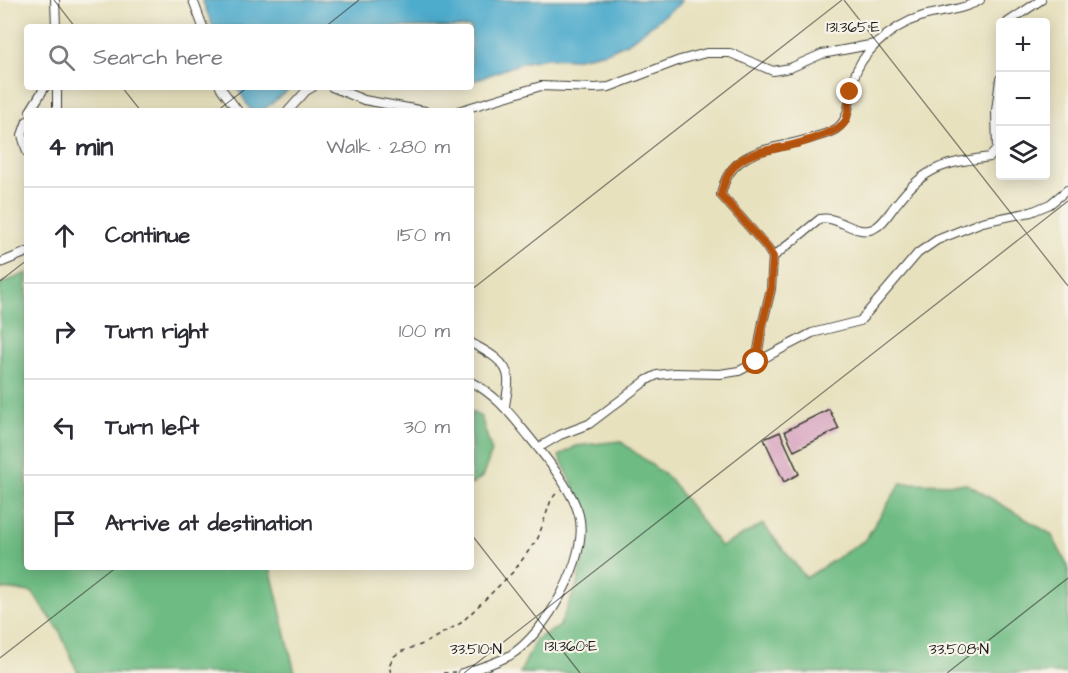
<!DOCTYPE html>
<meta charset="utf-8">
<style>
:root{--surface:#fff;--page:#f2f2f3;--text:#2b2b33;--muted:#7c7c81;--line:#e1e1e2}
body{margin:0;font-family:"Architects Daughter",sans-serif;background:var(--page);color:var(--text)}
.controls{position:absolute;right:18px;top:18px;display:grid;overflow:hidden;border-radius:6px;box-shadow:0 3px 15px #0003}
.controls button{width:54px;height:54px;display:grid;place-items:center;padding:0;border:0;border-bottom:2px solid var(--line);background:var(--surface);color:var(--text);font:30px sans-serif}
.stop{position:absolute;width:18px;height:18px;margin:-14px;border:4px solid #b45309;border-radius:50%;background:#fff}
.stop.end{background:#b45309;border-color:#fff;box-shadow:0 2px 6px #0008}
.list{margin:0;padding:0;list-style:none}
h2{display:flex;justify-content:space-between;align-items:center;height:78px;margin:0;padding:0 24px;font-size:26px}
h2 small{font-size:20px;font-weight:400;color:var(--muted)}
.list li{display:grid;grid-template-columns:39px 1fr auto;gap:18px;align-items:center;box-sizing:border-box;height:96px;padding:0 24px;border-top:2px solid var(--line)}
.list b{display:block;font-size:22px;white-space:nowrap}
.list em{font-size:20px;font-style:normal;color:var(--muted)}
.icon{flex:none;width:33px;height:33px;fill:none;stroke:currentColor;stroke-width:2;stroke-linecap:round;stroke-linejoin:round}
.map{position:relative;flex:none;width:1068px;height:673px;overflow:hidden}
.search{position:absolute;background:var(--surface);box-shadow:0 3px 15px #0003;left:24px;top:24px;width:450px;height:66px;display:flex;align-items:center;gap:15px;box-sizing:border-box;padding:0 21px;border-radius:6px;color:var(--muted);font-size:22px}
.panel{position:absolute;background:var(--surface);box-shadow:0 3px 15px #0003;left:24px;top:108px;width:450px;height:462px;border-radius:6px}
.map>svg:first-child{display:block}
.forest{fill:#6ebb83;stroke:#456c50;stroke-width:1.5}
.water{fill:#4eabcc;stroke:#356474;stroke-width:1.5}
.building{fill:#d8a6c0}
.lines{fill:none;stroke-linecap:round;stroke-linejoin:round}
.street-casing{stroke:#3a3a34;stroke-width:10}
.path{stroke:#3a3a34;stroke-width:1.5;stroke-dasharray:4.5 4.5;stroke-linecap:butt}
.street{stroke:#fff;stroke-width:8}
.route{stroke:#b45309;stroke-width:8}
.ticks{fill:none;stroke:#1c1c1c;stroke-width:1.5;stroke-opacity:0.45}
.ticks-label{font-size:15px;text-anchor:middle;fill:#1c1c1c;stroke:#f7f3e8;stroke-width:4.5;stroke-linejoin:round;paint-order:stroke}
</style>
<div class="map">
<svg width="1068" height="673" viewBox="0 0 1068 673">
<rect width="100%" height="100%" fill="#f7f3e8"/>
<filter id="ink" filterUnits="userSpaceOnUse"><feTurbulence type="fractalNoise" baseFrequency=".0167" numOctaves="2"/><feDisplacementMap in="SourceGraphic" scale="12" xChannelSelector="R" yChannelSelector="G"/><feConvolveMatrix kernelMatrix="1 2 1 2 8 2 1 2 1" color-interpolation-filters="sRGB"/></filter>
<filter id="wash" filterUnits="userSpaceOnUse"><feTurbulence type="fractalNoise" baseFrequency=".008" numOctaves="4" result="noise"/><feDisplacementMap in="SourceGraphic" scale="24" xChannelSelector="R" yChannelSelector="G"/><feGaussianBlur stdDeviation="1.35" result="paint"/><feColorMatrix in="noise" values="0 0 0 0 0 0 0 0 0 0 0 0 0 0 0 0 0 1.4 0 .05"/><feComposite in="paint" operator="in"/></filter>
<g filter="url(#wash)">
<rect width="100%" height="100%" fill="#e7e1be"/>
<path class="forest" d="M27,273V567H270L295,673H78L59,630L32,592L0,589V284Z
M471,412L481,417L492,452L482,477L471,485Z
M620,441L670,479L721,547L763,524L806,578L865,540L901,483L967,484L1051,534L1068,566V673H520L536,639L559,627L578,583L587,523L573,485L559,456L576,446Z"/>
<path class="water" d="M202,0H681L679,4L629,42L607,52L573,59L546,58L521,63L471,82V27H213Z
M237,87H292L262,111H251Z"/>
<g id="blocks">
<path class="building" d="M829,409L839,429L794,451L785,431Z
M780,432L799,474L784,482L764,439Z"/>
</g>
</g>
<g filter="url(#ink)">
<use href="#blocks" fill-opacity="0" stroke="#3a3a34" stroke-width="1.5"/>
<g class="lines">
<defs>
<path id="street" d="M55,0L56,27
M193,0L203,27
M1008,22L1041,0
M57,87V111
M220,87L238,111
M332,87L364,100L425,111
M30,111L45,87
M288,111L306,91L313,87
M458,111L541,86L595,88L609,87L680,60L706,53H730L773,71L790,68L822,54L875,44
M27,121L22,135L27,152
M773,257L820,219C838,215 855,236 873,229C884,224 890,211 898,202C926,165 947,163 990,157L997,149L996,111L1000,79
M0,263L27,252
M471,343C484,350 507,361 508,378C509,387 506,398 505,406
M756,362L763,322L771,289L773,257L766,246L721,195C730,146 777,150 815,137C822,135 830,133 836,129C852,118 848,96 854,78C857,66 867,53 876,44C889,32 906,21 923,16C942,11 963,10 980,0
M538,448L560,435L589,424L647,380L657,375L675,373L720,374L739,371L812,333L860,321L918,253L937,240L982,222L1031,212L1050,204L1067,190
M462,673C477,669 495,663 509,656C545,635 590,557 579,515C573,492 545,456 530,438C512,416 497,395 471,382"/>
</defs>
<use href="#street" class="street-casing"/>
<path class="path" d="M391,673L389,666L393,657L400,652L423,644L461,623L514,571L538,538L551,500L558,491
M443,673L455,672"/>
<use href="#street" class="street"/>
</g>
</g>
<g class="lines" filter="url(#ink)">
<path class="route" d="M756,362L763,322L771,289L773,257L766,246L721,195C730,150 761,153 796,144C805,142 814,138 823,135C831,132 842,128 846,120C849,112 849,100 850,92"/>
</g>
<path class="ticks" d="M54,0L75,27M844,0L1068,286M325,27L359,0M122,87L141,111M217,111L248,87M0,281L27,260M471,290L842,0M471,534L580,673M0,658L117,567M464,673L1068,201M947,673L1068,578"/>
<g class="ticks-label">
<text x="853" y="32">131.365°E</text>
<text x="571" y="651">131.360°E</text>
<text x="476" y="654">33.510°N</text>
<text x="959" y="654">33.508°N</text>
</g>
</svg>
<div class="controls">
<button>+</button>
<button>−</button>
<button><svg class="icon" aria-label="layers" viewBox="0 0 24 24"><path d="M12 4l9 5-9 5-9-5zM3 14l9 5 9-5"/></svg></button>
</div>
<div class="stop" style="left:756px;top:362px"></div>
<div class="stop end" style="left:850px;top:92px"></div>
<div class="search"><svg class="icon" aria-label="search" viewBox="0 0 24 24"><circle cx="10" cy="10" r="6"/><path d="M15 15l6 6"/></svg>Search here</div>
<section class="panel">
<h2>4 min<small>Walk · 280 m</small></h2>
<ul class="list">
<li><svg class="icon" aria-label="ahead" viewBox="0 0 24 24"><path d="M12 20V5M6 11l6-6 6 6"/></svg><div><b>Continue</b></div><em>150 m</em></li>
<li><svg class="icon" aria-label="right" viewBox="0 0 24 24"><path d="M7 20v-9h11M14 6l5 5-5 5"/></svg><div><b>Turn right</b></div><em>100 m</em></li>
<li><svg class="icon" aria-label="left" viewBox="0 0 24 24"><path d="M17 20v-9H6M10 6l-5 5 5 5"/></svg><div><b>Turn left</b></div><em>30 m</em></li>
<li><svg class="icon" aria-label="arrive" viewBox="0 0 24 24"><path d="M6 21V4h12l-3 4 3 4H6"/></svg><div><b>Arrive at destination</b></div></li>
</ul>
</section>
</div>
